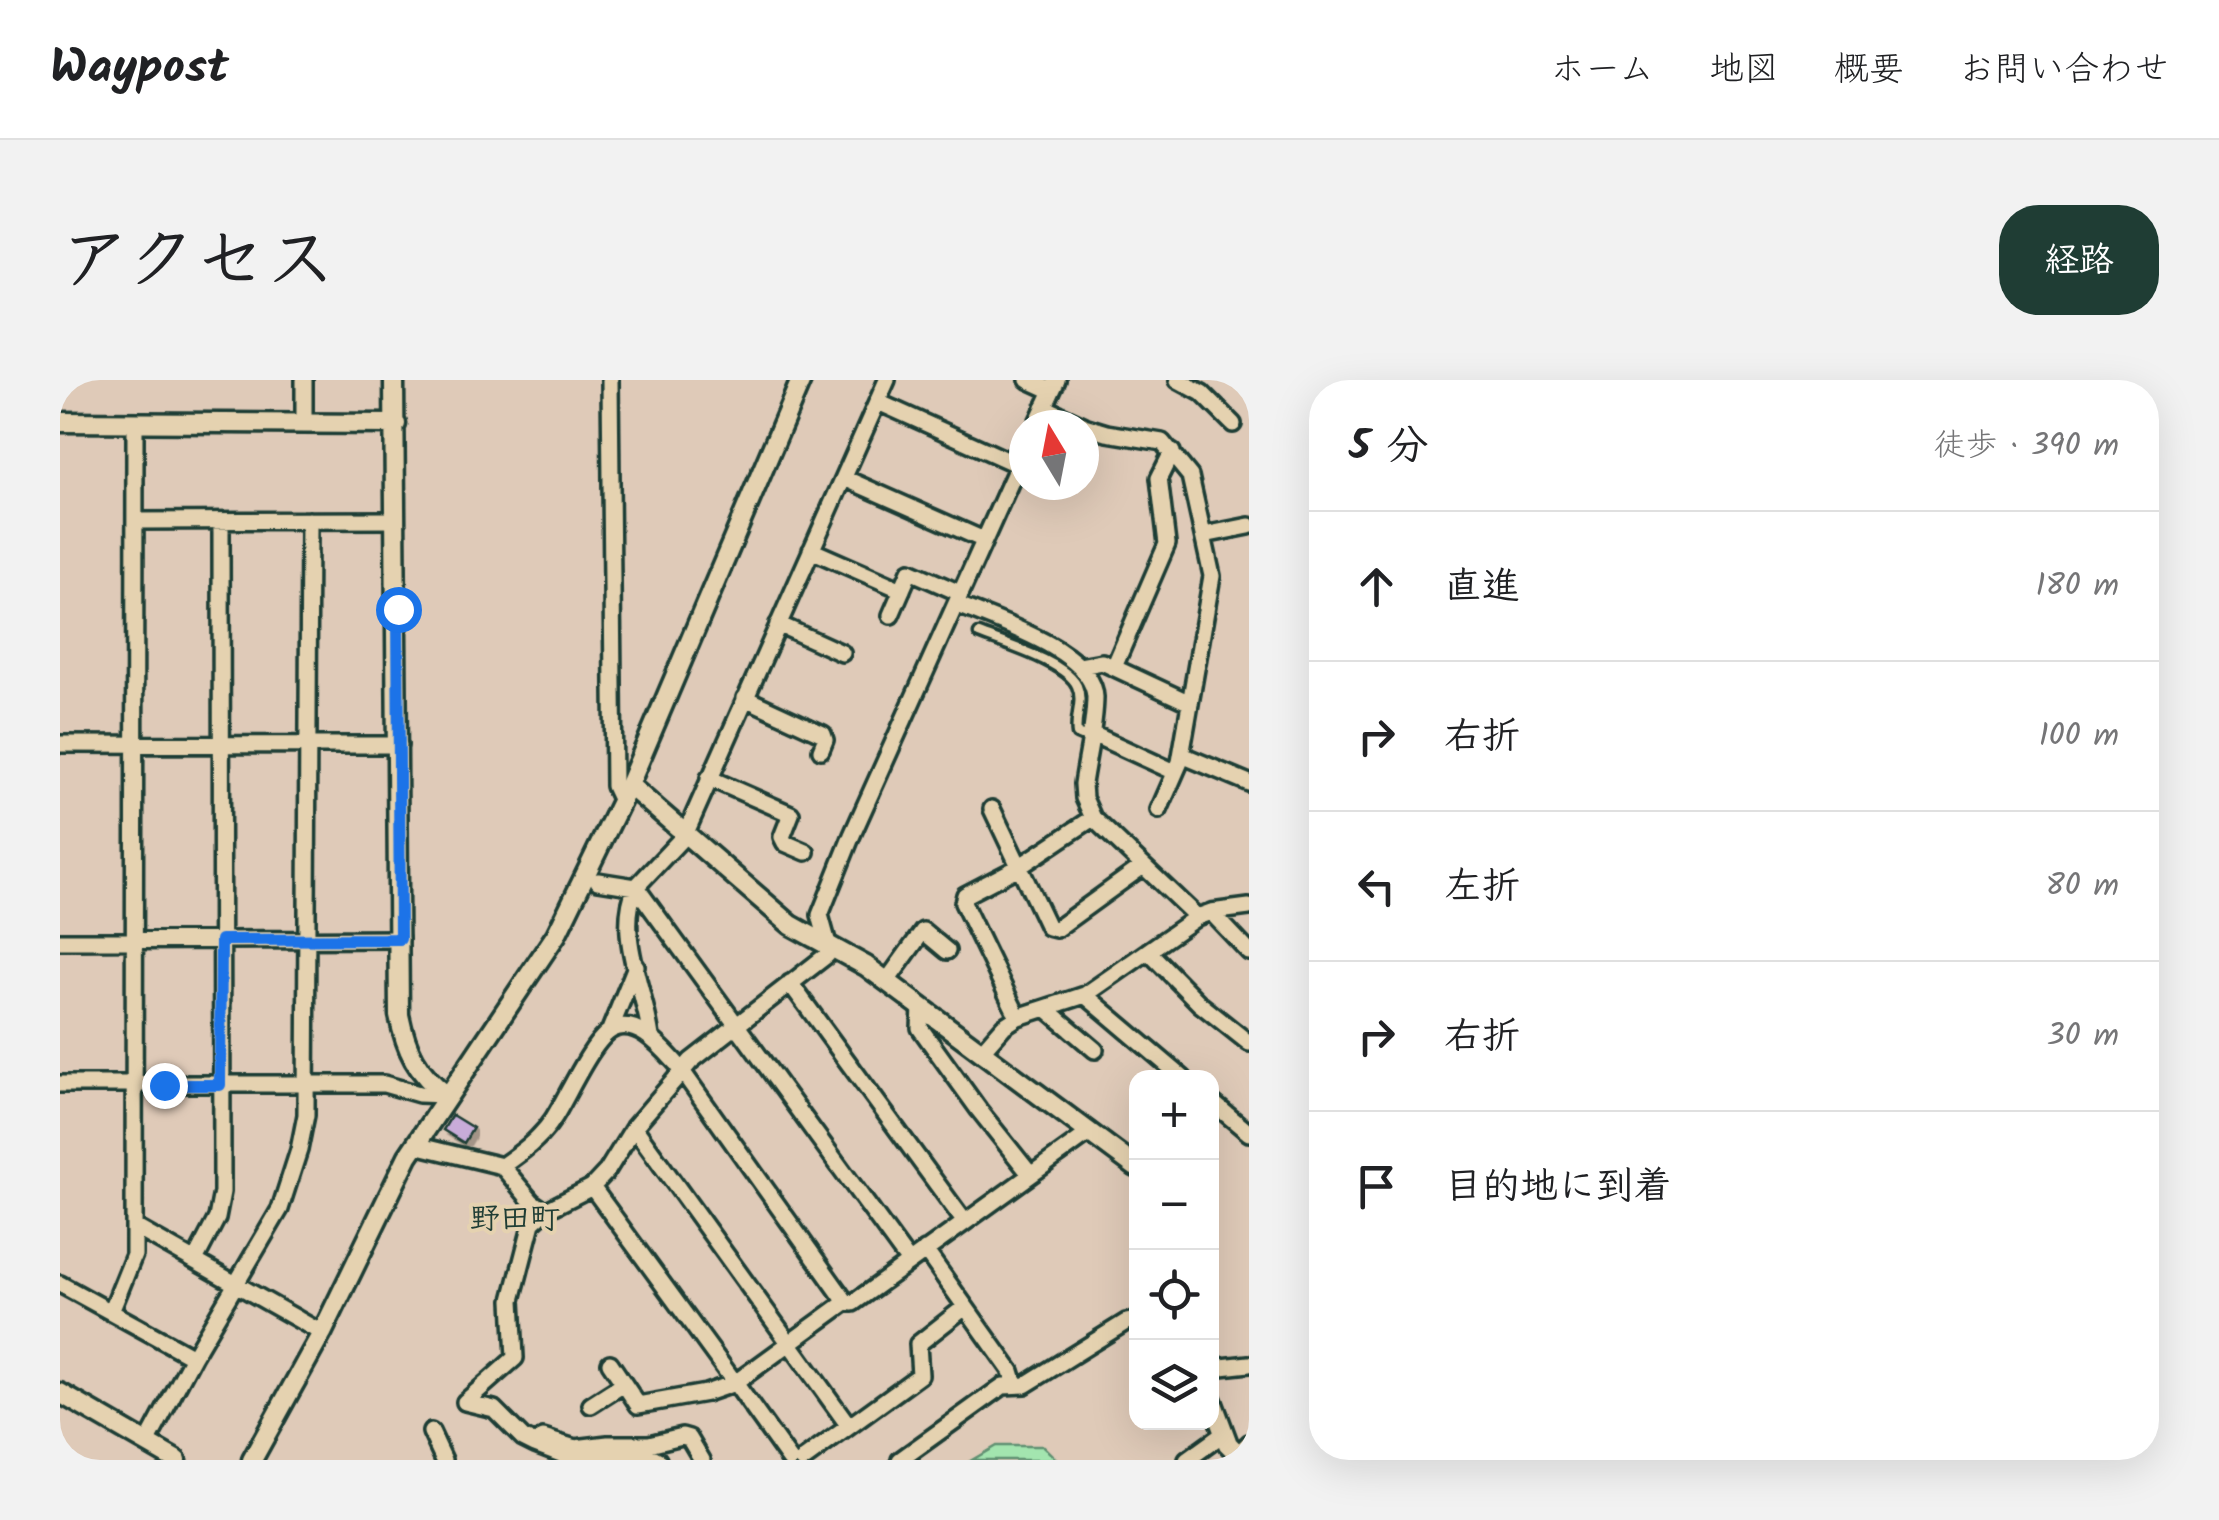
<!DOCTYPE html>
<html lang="ja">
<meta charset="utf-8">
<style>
:root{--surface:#fff;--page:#f2f2f2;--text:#202124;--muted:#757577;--line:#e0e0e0;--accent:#1f3d34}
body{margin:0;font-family:Kalam,"Klee One",sans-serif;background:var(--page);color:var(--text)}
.controls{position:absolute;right:30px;bottom:30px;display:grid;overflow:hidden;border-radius:20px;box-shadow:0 10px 40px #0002}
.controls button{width:90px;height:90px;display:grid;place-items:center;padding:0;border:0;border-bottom:2px solid var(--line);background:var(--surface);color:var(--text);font:50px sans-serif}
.compass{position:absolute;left:949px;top:30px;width:90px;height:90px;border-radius:50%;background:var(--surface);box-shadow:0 10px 40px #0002;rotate:350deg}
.stop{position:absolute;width:30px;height:30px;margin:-22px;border:8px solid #1a73e8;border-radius:50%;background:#fff}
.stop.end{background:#1a73e8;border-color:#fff;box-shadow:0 2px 10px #0008}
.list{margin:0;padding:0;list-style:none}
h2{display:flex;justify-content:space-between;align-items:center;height:130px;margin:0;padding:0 40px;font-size:42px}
h2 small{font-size:32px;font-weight:400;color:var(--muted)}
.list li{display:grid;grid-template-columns:65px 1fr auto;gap:30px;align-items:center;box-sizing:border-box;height:150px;padding:0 40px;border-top:2px solid var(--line)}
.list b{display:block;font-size:38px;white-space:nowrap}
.list em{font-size:32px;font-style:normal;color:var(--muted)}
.icon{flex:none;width:55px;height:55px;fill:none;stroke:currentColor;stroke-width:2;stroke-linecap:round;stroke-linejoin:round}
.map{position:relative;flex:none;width:1189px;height:1080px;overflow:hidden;border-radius:40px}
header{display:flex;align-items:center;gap:60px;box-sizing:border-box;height:140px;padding:0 50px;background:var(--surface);border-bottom:2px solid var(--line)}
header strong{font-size:48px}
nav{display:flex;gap:55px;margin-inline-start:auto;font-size:35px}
.intro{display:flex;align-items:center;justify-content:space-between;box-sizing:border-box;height:240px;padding:0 60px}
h1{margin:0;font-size:70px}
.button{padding:25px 45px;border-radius:40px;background:var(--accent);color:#fff;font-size:35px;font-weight:700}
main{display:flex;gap:60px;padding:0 60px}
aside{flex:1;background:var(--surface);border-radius:40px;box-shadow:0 10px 40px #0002}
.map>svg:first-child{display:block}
.green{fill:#a3e5af;stroke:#619172;stroke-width:2.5}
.building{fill:#c8acd9;stroke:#1f3d34;stroke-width:2.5;filter:url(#shadow)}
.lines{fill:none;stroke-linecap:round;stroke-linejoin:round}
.service-casing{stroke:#1f3d34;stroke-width:15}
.minor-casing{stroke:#1f3d34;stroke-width:22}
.tertiary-casing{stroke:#1f3d34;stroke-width:25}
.service{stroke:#e5d2b0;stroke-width:8}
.minor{stroke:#e5d2b0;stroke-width:15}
.tertiary{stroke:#e5d2b0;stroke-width:18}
.route{stroke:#1a73e8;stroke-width:12}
.labels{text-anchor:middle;stroke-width:8;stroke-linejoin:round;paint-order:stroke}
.quarter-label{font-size:30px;font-weight:bold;fill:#1f3d34;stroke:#e5d2b0}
</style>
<header>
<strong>Waypost</strong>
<nav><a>ホーム</a><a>地図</a><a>概要</a><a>お問い合わせ</a></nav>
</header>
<div class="intro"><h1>アクセス</h1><a class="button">経路</a></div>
<main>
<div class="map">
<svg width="1189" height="1080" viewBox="0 0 1189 1080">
<defs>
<filter id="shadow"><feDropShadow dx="4.5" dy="4.5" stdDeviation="0" flood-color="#0004"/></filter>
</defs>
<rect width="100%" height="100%" fill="#dfcab8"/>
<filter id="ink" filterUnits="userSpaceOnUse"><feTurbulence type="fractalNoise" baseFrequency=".01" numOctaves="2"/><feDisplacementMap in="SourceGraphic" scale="20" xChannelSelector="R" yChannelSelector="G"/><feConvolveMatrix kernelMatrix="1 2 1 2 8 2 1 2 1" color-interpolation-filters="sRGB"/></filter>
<g filter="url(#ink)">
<path class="green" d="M936,1066H983L997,1080H912Z"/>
<path class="building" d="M392,735L413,748L404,763L383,750Z"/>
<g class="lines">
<defs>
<path id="service" d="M919,254C944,264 1006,282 1017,306C1024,322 1014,338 1017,354L1029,359"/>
<path id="minor" d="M550,0L554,406L561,421
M968,0L992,11
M1118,0L1142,13L1173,44
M818,22L958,85
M984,27L1023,45
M244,42V0
M976,45L997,0
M1024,46L1047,53L1102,62L1130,96L1152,196L1120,382L1099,430
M784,98L924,160
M75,141L336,140
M1144,155L1189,146
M751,170L842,210
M896,224C933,240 1033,270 1035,317C1035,345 1027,376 1023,404L1024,418L1033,438
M831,235L850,191L900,213
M718,244L782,273
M1020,286L1042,282L1130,323
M1054,287L1107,164L1099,98L1112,72
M685,318L763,354L765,360L761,370
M1030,353L1115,392
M0,364L339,365
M1122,375L1189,403
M649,398L731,434L722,457L725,463L746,472
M932,429L988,547L996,549L1083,486
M538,501L576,507L625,455L827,0
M1151,532L1189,572
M0,561L340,559
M1088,571L1140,624L1189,663
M827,601L863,551L887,571
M730,603L904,841
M1025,615L1123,698
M861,627L860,648L919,730L970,794
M988,630L1035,670
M958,637L903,523L905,515L959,487L1033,438L1137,537
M550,650L576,586
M591,657C585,609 555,554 576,507L849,882
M923,670L944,646L958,637L1025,615L1137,537L1151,532L1189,527
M0,704H324L359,714L386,715
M1152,722L1189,753
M574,747L789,1046
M355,765L442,786C462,772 480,759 493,739C507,718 532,659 553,649C577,637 603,669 617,684L786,922
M442,786L472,822L485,831
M532,807L675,1003L786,922L793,923L1029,753
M75,847L262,953
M865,870L951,991L955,1004
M135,880L157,838L162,812L161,141
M0,904L133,977
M51,932L74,875L75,43
M550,983L578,1025L646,1013L675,1003L730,1080
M1152,988L1189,984
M405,1022L455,978L452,920L472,843L485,831L532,807L547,791L574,747L631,681L767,575L768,564L760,535L792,455L964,72
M405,1022L434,1029L463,1058L475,1064
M531,1025L564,1004
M371,1052L384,1080
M87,1063L133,977L220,829L239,770L246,735L249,140
M1178,1074L1189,1063
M517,1080L475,1064L483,1058L515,1068L548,1064H589L622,1056L629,1058L642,1080
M526,1080C545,1075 582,1070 598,1080
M743,1080L860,995L858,964L905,927
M840,1080L943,1006L965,1005L1066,942L1076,940
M1127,1080L1163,1054"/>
<path id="tertiary" d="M334,0L339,635C346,670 357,693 386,715
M0,42L336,44
M569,405L731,545L806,586L1076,787
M0,1013L116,1080
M1152,1021L1168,1064L1184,1080
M192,1080L262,953L348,776L496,555L569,405L741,0"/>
</defs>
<use href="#service" class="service-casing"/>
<use href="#minor" class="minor-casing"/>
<use href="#tertiary" class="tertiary-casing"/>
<use href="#service" class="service"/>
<use href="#minor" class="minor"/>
<use href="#tertiary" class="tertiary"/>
</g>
</g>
<g class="lines" filter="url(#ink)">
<path class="route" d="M104,705H160L161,560L340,559L338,229"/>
</g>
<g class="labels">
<g class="quarter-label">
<text x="455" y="848">野田町</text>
</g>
</g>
</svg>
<div class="controls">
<button>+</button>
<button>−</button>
<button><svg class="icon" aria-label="locate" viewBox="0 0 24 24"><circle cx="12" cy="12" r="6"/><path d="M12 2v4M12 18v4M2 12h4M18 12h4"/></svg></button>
<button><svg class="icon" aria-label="layers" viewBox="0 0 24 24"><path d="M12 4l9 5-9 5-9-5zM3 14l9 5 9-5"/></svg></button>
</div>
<svg class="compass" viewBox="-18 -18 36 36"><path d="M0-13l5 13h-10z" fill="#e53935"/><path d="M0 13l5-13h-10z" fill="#757577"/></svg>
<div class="stop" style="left:338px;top:229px"></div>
<div class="stop end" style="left:104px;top:705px"></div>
</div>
<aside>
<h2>5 分<small>徒歩 · 390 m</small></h2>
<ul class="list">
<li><svg class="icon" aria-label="ahead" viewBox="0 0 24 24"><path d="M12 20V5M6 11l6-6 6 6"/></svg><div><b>直進</b></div><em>180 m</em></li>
<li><svg class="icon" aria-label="right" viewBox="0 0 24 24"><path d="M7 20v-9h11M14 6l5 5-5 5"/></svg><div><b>右折</b></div><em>100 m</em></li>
<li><svg class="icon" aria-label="left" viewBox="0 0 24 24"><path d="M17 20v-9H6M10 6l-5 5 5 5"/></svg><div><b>左折</b></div><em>80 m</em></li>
<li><svg class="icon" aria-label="right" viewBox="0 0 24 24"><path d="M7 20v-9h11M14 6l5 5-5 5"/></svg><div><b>右折</b></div><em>30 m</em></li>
<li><svg class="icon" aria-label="arrive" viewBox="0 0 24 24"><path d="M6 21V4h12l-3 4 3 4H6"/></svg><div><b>目的地に到着</b></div></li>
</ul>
</aside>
</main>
